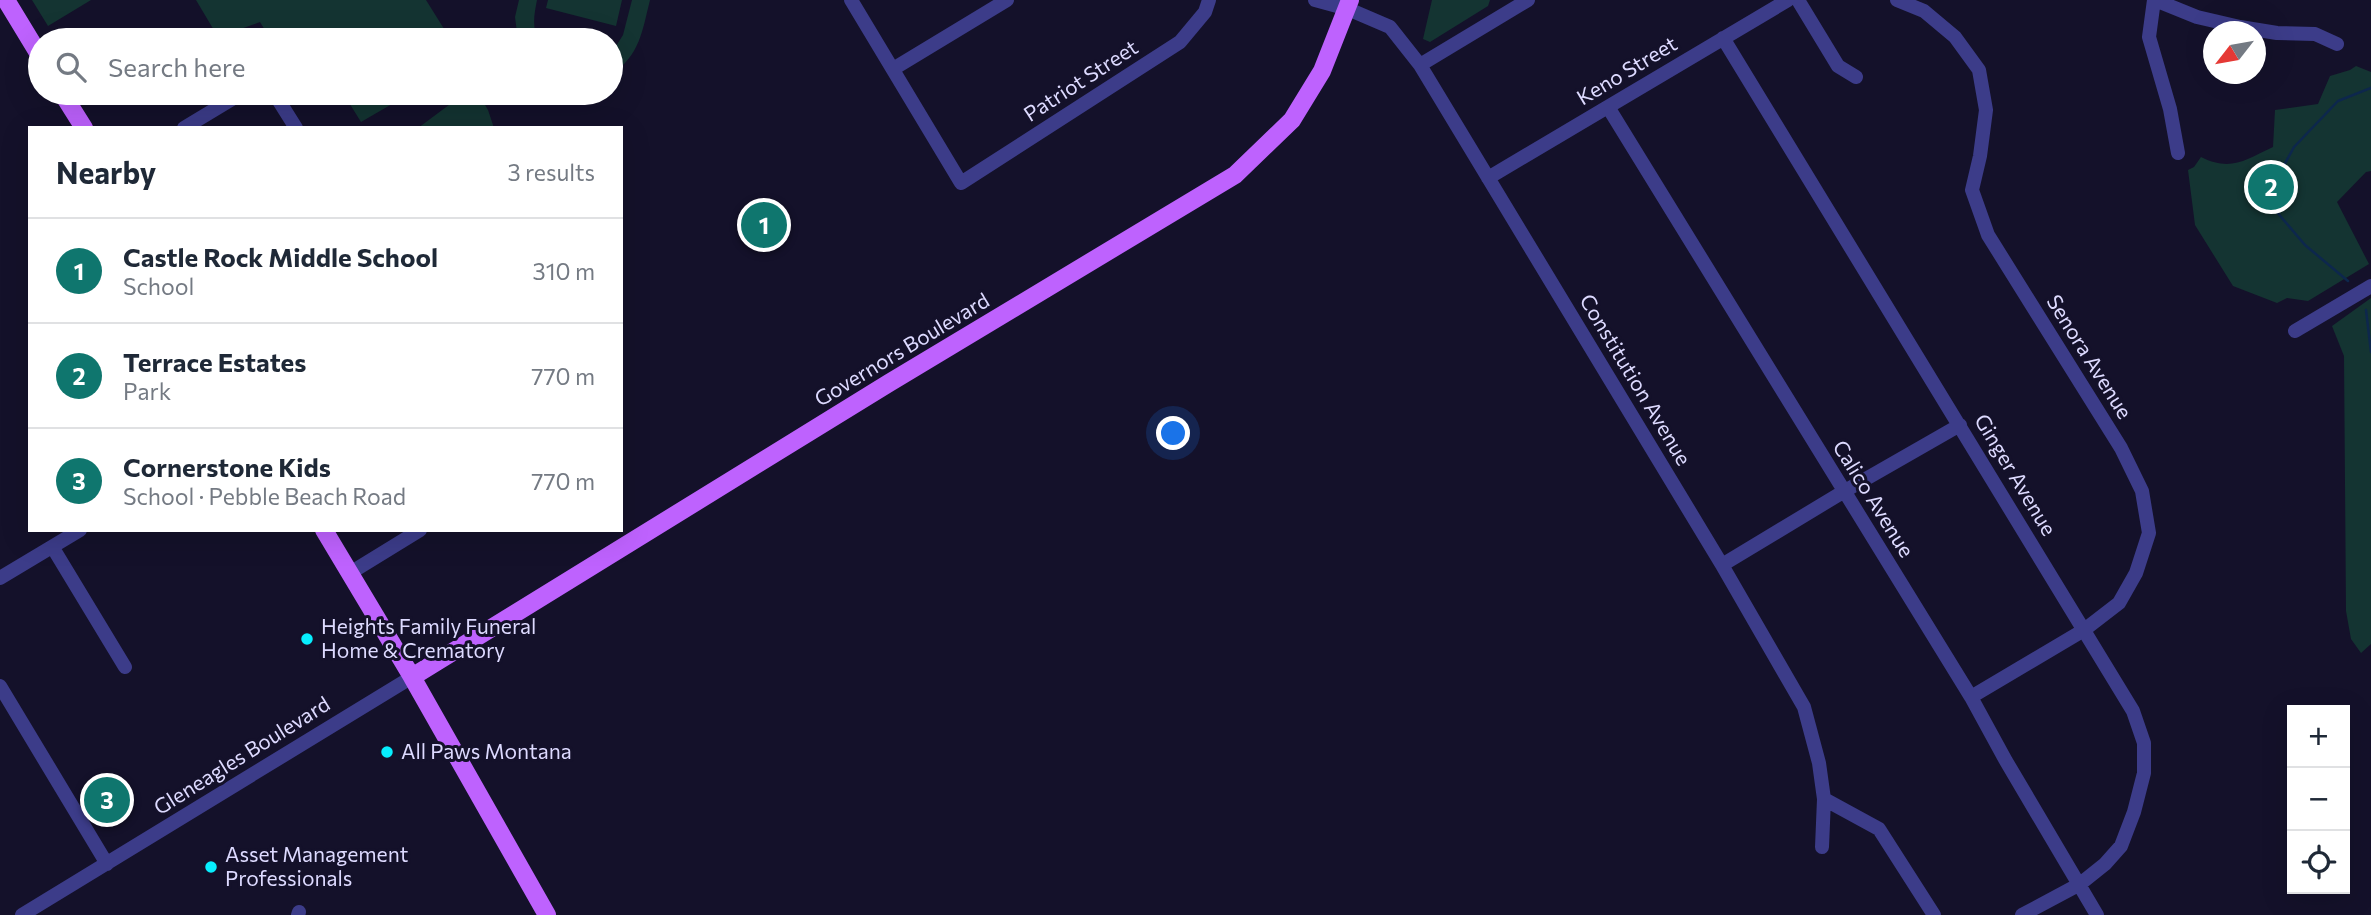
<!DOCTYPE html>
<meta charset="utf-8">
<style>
:root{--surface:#fff;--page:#f2f2f3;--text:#1f2937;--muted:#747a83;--line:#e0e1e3;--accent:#0f766e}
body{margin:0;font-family:Commissioner,sans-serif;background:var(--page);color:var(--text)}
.controls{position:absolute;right:21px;bottom:21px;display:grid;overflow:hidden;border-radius:0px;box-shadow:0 7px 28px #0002}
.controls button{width:63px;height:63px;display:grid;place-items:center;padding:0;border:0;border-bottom:2px solid var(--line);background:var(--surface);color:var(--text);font:35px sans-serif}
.compass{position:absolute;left:2203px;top:21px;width:63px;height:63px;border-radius:50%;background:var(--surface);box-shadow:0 7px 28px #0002;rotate:239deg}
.you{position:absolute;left:1174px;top:434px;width:24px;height:24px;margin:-18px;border:5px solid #fff;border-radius:50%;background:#1a73e8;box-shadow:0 0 0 10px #1a73e833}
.badge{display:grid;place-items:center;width:46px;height:46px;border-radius:50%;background:var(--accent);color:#fff;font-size:23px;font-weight:700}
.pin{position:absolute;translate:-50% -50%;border:4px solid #fff;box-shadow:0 2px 7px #0006}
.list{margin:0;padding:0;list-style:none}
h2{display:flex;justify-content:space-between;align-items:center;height:91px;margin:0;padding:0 28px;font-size:30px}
h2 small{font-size:23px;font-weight:400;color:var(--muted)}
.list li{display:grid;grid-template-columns:46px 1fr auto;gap:21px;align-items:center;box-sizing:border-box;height:105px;padding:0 28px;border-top:2px solid var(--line)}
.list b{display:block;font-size:26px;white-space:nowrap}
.list p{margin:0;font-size:23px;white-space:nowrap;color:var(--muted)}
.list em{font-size:23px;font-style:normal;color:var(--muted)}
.icon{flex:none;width:38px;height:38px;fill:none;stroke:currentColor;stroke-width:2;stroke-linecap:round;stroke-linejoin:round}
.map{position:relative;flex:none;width:2371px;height:915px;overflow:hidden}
.search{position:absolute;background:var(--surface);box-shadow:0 7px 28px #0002;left:28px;top:28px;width:595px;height:77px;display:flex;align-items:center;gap:18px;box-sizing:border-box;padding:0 24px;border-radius:38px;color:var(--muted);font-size:26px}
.panel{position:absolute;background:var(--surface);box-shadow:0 7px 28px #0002;left:28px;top:126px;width:595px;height:406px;border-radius:0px}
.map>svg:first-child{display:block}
.green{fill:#143432}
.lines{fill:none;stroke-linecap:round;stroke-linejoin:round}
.stream{stroke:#0d274d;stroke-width:2.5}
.minor{stroke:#3c3c89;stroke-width:14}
.major{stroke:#be62fe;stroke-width:18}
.poi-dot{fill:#07eefe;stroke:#14112a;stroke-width:2.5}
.labels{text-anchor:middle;stroke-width:6;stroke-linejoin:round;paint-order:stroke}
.street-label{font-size:21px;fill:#dddaff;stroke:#14112a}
.poi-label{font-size:21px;fill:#dddaff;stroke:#14112a;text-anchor:start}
</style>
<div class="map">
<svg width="2371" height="915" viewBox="0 0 2371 915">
<rect width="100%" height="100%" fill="#14112a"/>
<path class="green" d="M32,0H91L48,26Z
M196,0H426L451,40H271L260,22L218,37Z
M519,0H537C534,15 532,26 538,40H518L515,17Z
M548,0H622L616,26L546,8Z
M632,0H650C642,32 640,55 611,75V54L623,35Z
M1432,0H1490L1488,6L1430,42L1423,39Z
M2356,66L2371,72V171L2366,172L2337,202L2369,264L2308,301L2287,298L2277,303L2233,286L2195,225L2188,170L2194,167L2201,157C2231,172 2245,160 2273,147L2275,110L2318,104L2330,76L2350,70Z
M343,93H411L361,122Z
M465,93H478L488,110L494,128H418Z
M2371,298V644L2361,653L2351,639L2346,611L2344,356L2332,326Z"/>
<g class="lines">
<path class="stream" d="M2348,281L2305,245L2276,211L2271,189L2294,147L2338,101L2371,88
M2366,310L2371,352"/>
<path class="minor" d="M851,0L961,183L1180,42L1205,12L1209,0
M1315,0L1348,9L1390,27L1420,65L1722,565L1804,707L1819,763L1824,799L1822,847
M1798,0L1838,66L1856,77
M1897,0L1924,11L1955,37L1979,70L1986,110L1980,156L1972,190L1988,235L2121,448L2142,491L2149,533L2136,573L2119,603L2084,630L1971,697
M2154,0L2149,37L2170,109L2178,153
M2155,0L2197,17L2240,27L2277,33L2315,34L2337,44
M1723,38L2133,711L2144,743V773L2134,812L2121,846L2105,864L2080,884L2022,915
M1420,65L1528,0
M893,69L1007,0
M274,93L296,128
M1608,107L1971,697L2006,761L2097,915
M184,128L242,93
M1488,178L1788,0
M2295,331L2371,286
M53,548L125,667
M1722,565L1843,492L1960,425
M350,573L420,530
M0,578L80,530
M0,686L107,864
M1824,799L1879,829L1934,915
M22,915L412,677
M298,915L299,912"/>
<path class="major" d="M6,0L40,56
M62,93L84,128
M324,530L412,677L547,915
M412,677L889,383L1235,175L1292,120L1322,71L1350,0"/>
</g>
<g class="poi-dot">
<circle cx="307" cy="639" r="7"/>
<circle cx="387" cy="752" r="7"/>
<circle cx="211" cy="867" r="7"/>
</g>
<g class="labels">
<g class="street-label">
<text transform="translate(1627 71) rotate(-31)" y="7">Keno Street</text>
<text transform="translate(1081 81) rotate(-33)" y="7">Patriot Street</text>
<text transform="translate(902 350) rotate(-31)" y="7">Governors Boulevard</text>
<text transform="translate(2089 357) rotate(58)" y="7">Senora Avenue</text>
<text transform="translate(1635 380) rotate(59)" y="7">Constitution Avenue</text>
<text transform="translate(2015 475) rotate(59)" y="7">Ginger Avenue</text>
<text transform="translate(1873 499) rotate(58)" y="7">Calico Avenue</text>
<text transform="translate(242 756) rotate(-32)" y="7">Gleneagles Boulevard</text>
</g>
<g class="poi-label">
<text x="321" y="634">Heights Family Funeral<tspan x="321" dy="24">Home &amp; Crematory</tspan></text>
<text x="401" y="759">All Paws Montana</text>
<text x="225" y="862">Asset Management<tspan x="225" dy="24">Professionals</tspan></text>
</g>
</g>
</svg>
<div class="controls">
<button>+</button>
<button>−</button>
<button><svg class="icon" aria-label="locate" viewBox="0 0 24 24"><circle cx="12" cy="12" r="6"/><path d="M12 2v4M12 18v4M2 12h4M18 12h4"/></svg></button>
</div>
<svg class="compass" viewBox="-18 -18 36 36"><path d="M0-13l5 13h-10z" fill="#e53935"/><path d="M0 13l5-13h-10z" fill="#747a83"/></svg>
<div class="you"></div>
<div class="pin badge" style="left:764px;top:225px">1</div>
<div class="pin badge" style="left:2271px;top:187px">2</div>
<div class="pin badge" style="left:107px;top:800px">3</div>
<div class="search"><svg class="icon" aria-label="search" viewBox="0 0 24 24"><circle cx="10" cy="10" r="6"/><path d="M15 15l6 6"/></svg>Search here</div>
<section class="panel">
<h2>Nearby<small>3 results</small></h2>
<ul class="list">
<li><span class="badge">1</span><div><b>Castle Rock Middle School</b><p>School</p></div><em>310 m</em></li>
<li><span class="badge">2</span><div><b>Terrace Estates</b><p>Park</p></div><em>770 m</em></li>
<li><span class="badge">3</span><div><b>Cornerstone Kids</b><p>School · Pebble Beach Road</p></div><em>770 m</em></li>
</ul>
</section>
</div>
